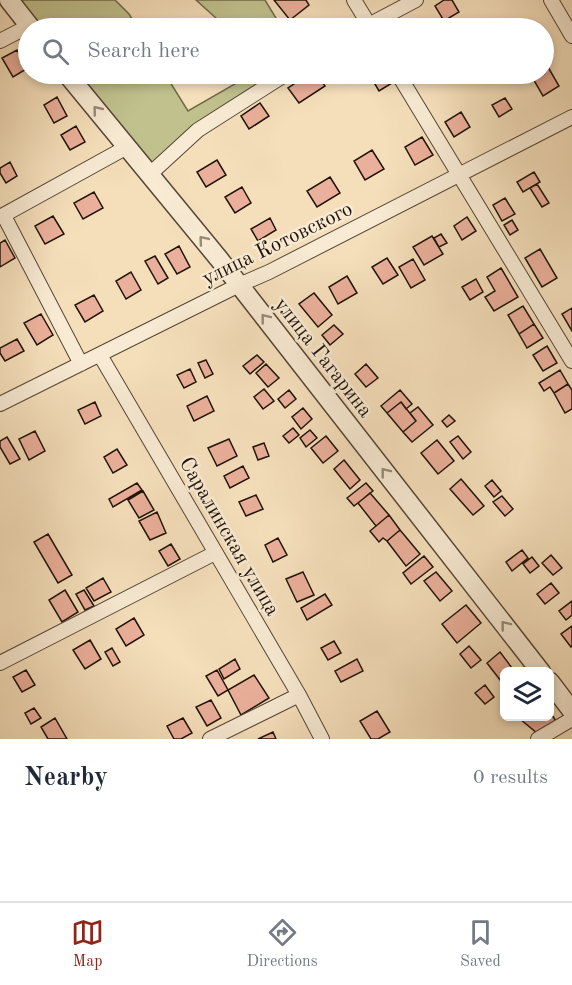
<!DOCTYPE html>
<meta charset="utf-8">
<style>
:root{--surface:#fff;--page:#f2f2f3;--text:#1f2937;--muted:#747a83;--line:#e0e1e3;--accent:#8f2418}
body{margin:0;font-family:"Old Standard TT",serif;background:var(--page);color:var(--text)}
.controls{position:absolute;right:18px;bottom:18px;display:grid;overflow:hidden;border-radius:9px;box-shadow:0 3px 9px #0003}
.controls button{width:54px;height:54px;display:grid;place-items:center;padding:0;border:0;border-bottom:2px solid var(--line);background:var(--surface);color:var(--text);font:30px sans-serif}
.list{margin:0;padding:0;list-style:none}
h2{display:flex;justify-content:space-between;align-items:center;height:78px;margin:0;padding:0 24px;font-size:26px}
h2 small{font-size:20px;font-weight:400;color:var(--muted)}
.icon{flex:none;width:33px;height:33px;fill:none;stroke:currentColor;stroke-width:2;stroke-linecap:round;stroke-linejoin:round}
.map{position:relative;flex:none;width:572px;height:739px;overflow:hidden}
.search{position:absolute;background:var(--surface);box-shadow:0 3px 9px #0003;left:18px;right:18px;top:18px;height:66px;display:flex;align-items:center;gap:15px;box-sizing:border-box;padding:0 21px;border-radius:33px;color:var(--muted);font-size:22px}
.sheet{height:162px;background:var(--surface)}
nav{display:flex;justify-content:space-around;align-items:center;box-sizing:border-box;height:84px;border-top:2px solid var(--line);background:var(--surface);font-size:16px;color:var(--muted)}
nav a{display:grid;justify-items:center;gap:3px}
nav .on{color:var(--accent)}
.map>svg:first-child{display:block}
.green{fill:#c0c18d;stroke:#706a4a;stroke-width:1.5}
.building{fill:#ebb09b;stroke:#201308;stroke-width:1.5}
.lines{fill:none;stroke-linecap:round;stroke-linejoin:round}
.minor-casing{stroke:#554635;stroke-width:16}
.tertiary-casing{stroke:#554635;stroke-width:21}
.minor{stroke:#f8ead3;stroke-width:14}
.tertiary{stroke:#f8ead3;stroke-width:18}
.oneway{stroke:#978978}
.labels{text-anchor:middle;stroke-width:5;stroke-linejoin:round;paint-order:stroke}
.street-label{font-size:21px;fill:#201308;stroke:#f8ead3}
</style>
<div class="map">
<svg width="572" height="739" viewBox="0 0 572 739">
<rect width="100%" height="100%" fill="#f5dfbb"/>
<filter id="stains"><feTurbulence type="fractalNoise" baseFrequency=".00333" numOctaves="4"/><feColorMatrix values="0 0 0 0 .2 0 0 0 0 .09 0 0 0 0 .02 0 0 0 .5 -.17"/></filter>
<radialGradient id="worn" r=".72"><stop offset=".6" stop-color="#630" stop-opacity="0"/><stop offset="1" stop-color="#630" stop-opacity=".3"/></radialGradient>
<path class="green" d="M20,0H115L129,14L138,28H43Z
M196,0H265L282,28H227Z
M78,74H165L188,111L252,74L260,77V87L151,166Z"/>
<path class="building" d="M274,0H306L309,5L290,20Z
M444,0H452L459,12L444,21L435,6Z
M17,50L28,68L13,77L2,58Z
M548,67L559,86L543,96L532,77L537,74H544V69Z
M309,74H317L325,86L299,103L288,88Z
M369,74H386L392,83L379,91Z
M57,97L67,116L54,123L44,105Z
M505,98L512,109L499,117L492,105Z
M260,103L269,116L249,129L241,116Z
M461,112L470,127L454,137L445,122Z
M76,126L85,142L70,150L61,135Z
M422,137L433,155L415,165L405,147Z
M372,150L384,169L365,180L354,161Z
M217,160L226,175L206,187L197,172Z
M10,162L17,176L6,183L0,173V168Z
M534,172L540,182L523,192L517,182Z
M330,177L340,193L317,207L307,191Z
M537,184L549,203L542,207L530,188Z
M242,187L251,203L235,213L225,197Z
M94,192L103,208L83,219L74,203Z
M505,198L515,214L502,221L493,205Z
M53,216L64,234L45,244L35,226Z
M467,217L476,231L462,240L454,226Z
M270,218L276,230L258,241L251,229Z
M512,220L518,230L510,235L504,225Z
M441,234L447,243L439,247L434,238Z
M432,236L443,254L424,265L413,247Z
M5,240L15,258L0,267V243Z
M179,246L190,267L177,274L165,254Z
M540,249L557,278L542,287L525,258Z
M155,256L168,278L158,284L145,261Z
M387,258L398,275L383,284L372,267Z
M413,259L425,280L411,288L399,267Z
M501,268L518,297L494,311L485,297L495,291L487,277Z
M131,272L141,290L126,299L116,281Z
M347,276L357,293L338,304L329,287Z
M476,279L483,292L470,300L462,287Z
M314,293L332,315L318,327L299,304Z
M94,295L103,311L85,322L75,305Z
M523,306L534,324L519,334L508,315Z
M572,308V331L562,314Z
M41,314L53,335L37,345L24,323Z
M534,324L543,338L527,348L519,334Z
M334,325L343,334L330,345L322,335Z
M17,339L24,351L5,361L0,353V348Z
M547,346L557,363L543,371L533,355Z
M257,355L264,362L250,374L243,366Z
M206,360L213,374L205,378L198,363Z
M266,364L279,378L268,387L256,373Z
M366,364L378,378L366,387L355,374Z
M190,369L196,382L184,388L177,375Z
M560,370L568,384L554,393L550,387L544,391L539,383Z
M568,384L572,390V409L565,413L554,393Z
M264,389L274,401L263,409L254,397Z
M289,390L296,399L285,408L278,399Z
M400,390L412,404L406,409L401,402L387,413L381,406Z
M207,396L214,411L194,421L187,406Z
M95,402L101,416L85,424L78,410Z
M401,402L416,421L403,432L387,413Z
M418,407L433,425L412,442L403,432L416,421L410,413Z
M303,408L312,419L301,429L292,417Z
M449,415L455,421L447,427L442,421Z
M293,428L299,435L289,443L283,436Z
M310,430L317,438L306,447L300,438Z
M35,431L45,451L29,460L19,439Z
M326,436L338,451L323,463L311,448Z
M458,436L471,452L463,459L450,442Z
M7,437L20,459L10,464L0,447V441Z
M229,439L237,456L217,466L208,448Z
M437,440L454,461L438,474L421,453Z
M264,443L269,456L258,460L253,447Z
M117,449L127,465L113,473L104,457Z
M344,460L360,480L350,489L334,469Z
M243,466L249,478L230,488L224,476Z
M461,479L484,506L473,515L450,489Z
M492,480L501,491L494,497L485,486Z
M137,483L142,490L113,507L109,499Z
M366,483L373,491L354,506L347,498Z
M143,491L154,510L139,518L128,500Z
M370,493L389,515L376,526L358,503Z
M256,495L263,509L246,516L239,502Z
M502,496L513,509L505,516L493,502Z
M157,512L166,533L150,540L139,521Z
M389,515L400,530L387,541L383,538L379,542L370,531Z
M400,530L420,554L406,566L387,541Z
M48,534L72,575L58,583L34,542Z
M278,538L287,555L273,562L265,545Z
M171,544L180,559L168,566L159,551Z
M522,550L528,558L512,571L506,562Z
M551,555L562,568L553,575L542,563Z
M424,556L433,567L411,584L403,573Z
M532,557L539,566L530,573L523,564Z
M303,572L314,595L297,602L286,579Z
M436,572L452,591L440,601L424,581Z
M103,578L111,592L94,601L86,588Z
M551,583L559,593L545,604L537,594Z
M65,590L78,612L62,622L49,600Z
M84,590L94,606L85,610L76,594Z
M325,594L332,605L307,620L301,608Z
M572,601V615L566,620L559,611Z
M466,605L481,623L457,643L442,624Z
M134,618L144,635L126,646L116,629Z
M572,626V646L571,647L561,634Z
M90,640L101,659L85,669L73,650Z
M334,641L341,653L328,660L321,648Z
M469,646L481,660L471,668L460,654Z
M112,648L120,662L113,666L105,652Z
M500,652L515,672H504V685L487,663Z
M235,659L240,669L224,679L219,669Z
M357,659L363,671L341,682L335,671Z
M26,670L35,685L22,692L13,677Z
M217,670L228,690L218,696L206,676Z
M254,675L269,698L241,715L228,690Z
M485,685L494,697L485,704L475,693Z
M211,700L221,718L207,726L196,707Z
M34,708L41,718L31,724L25,713Z
M377,711L390,732L378,739H371L360,721Z
M550,712L556,721L537,733L520,719L523,716H550Z
M55,718L67,739H48L41,727Z
M183,718L192,733L181,739H174L167,726Z
M273,732L276,739H258Z"/>
<g class="lines">
<defs>
<path id="minor" d="M354,0L371,28
M551,0L572,36
M363,28L416,0
M0,41L29,26
M398,74L572,361
M149,175L198,130L286,74
M4,216L81,364
M0,217L127,147
M100,355L299,695L322,739
M0,404L239,285L269,272L572,117
M0,663L215,553
M210,739L299,695
M538,739L572,719"/>
<path id="tertiary" d="M9,0L31,28
M67,74L219,259L541,672
M550,682L572,711"/>
</defs>
<use href="#minor" class="minor-casing"/>
<use href="#tertiary" class="tertiary-casing"/>
<use href="#minor" class="minor"/>
<use href="#tertiary" class="tertiary"/>
</g>
<defs><path id="oneway-chevron" d="M-2-3.5L2.5 0L-2 3.5" fill="none" stroke-width="1.6" stroke-linecap="round" stroke-linejoin="round" transform="scale(1.5)"/></defs>
<g class="oneway">
<use href="#oneway-chevron" transform="translate(97 110) rotate(-129)"/>
<use href="#oneway-chevron" transform="translate(203 240) rotate(-130)"/>
<use href="#oneway-chevron" transform="translate(265 318) rotate(-128)"/>
<use href="#oneway-chevron" transform="translate(385 472) rotate(-128)"/>
<use href="#oneway-chevron" transform="translate(505 625) rotate(-128)"/>
</g>
<g class="labels">
<g class="street-label">
<text transform="translate(277 243) rotate(-26)" y="7">улица Котовского</text>
<text transform="translate(324 357) rotate(52)" y="7">улица Гагарина</text>
<text transform="translate(230 536) rotate(60)" y="7">Саралинская улица</text>
</g>
</g>
<rect width="100%" height="100%" filter="url(#stains)"/>
<rect width="100%" height="100%" fill="url(#worn)"/>
</svg>
<div class="controls">
<button><svg class="icon" aria-label="layers" viewBox="0 0 24 24"><path d="M12 4l9 5-9 5-9-5zM3 14l9 5 9-5"/></svg></button>
</div>
<div class="search"><svg class="icon" aria-label="search" viewBox="0 0 24 24"><circle cx="10" cy="10" r="6"/><path d="M15 15l6 6"/></svg>Search here</div>
</div>
<section class="sheet">
<h2>Nearby<small>0 results</small></h2>
<ul class="list">
</ul>
</section>
<nav>
<a class="on"><svg class="icon" aria-label="map" viewBox="0 0 24 24"><path d="M3 6l6-2 6 2 6-2v14l-6 2-6-2-6 2zM9 4v14M15 6v14"/></svg>Map</a>
<a><svg class="icon" aria-label="directions" viewBox="0 0 24 24"><path d="M12 3l9 9-9 9-9-9zM9 14v-3h6M13 9l2 2-2 2"/></svg>Directions</a>
<a><svg class="icon" aria-label="saved" viewBox="0 0 24 24"><path d="M7 4h10v16l-5-4-5 4z"/></svg>Saved</a>
</nav>
